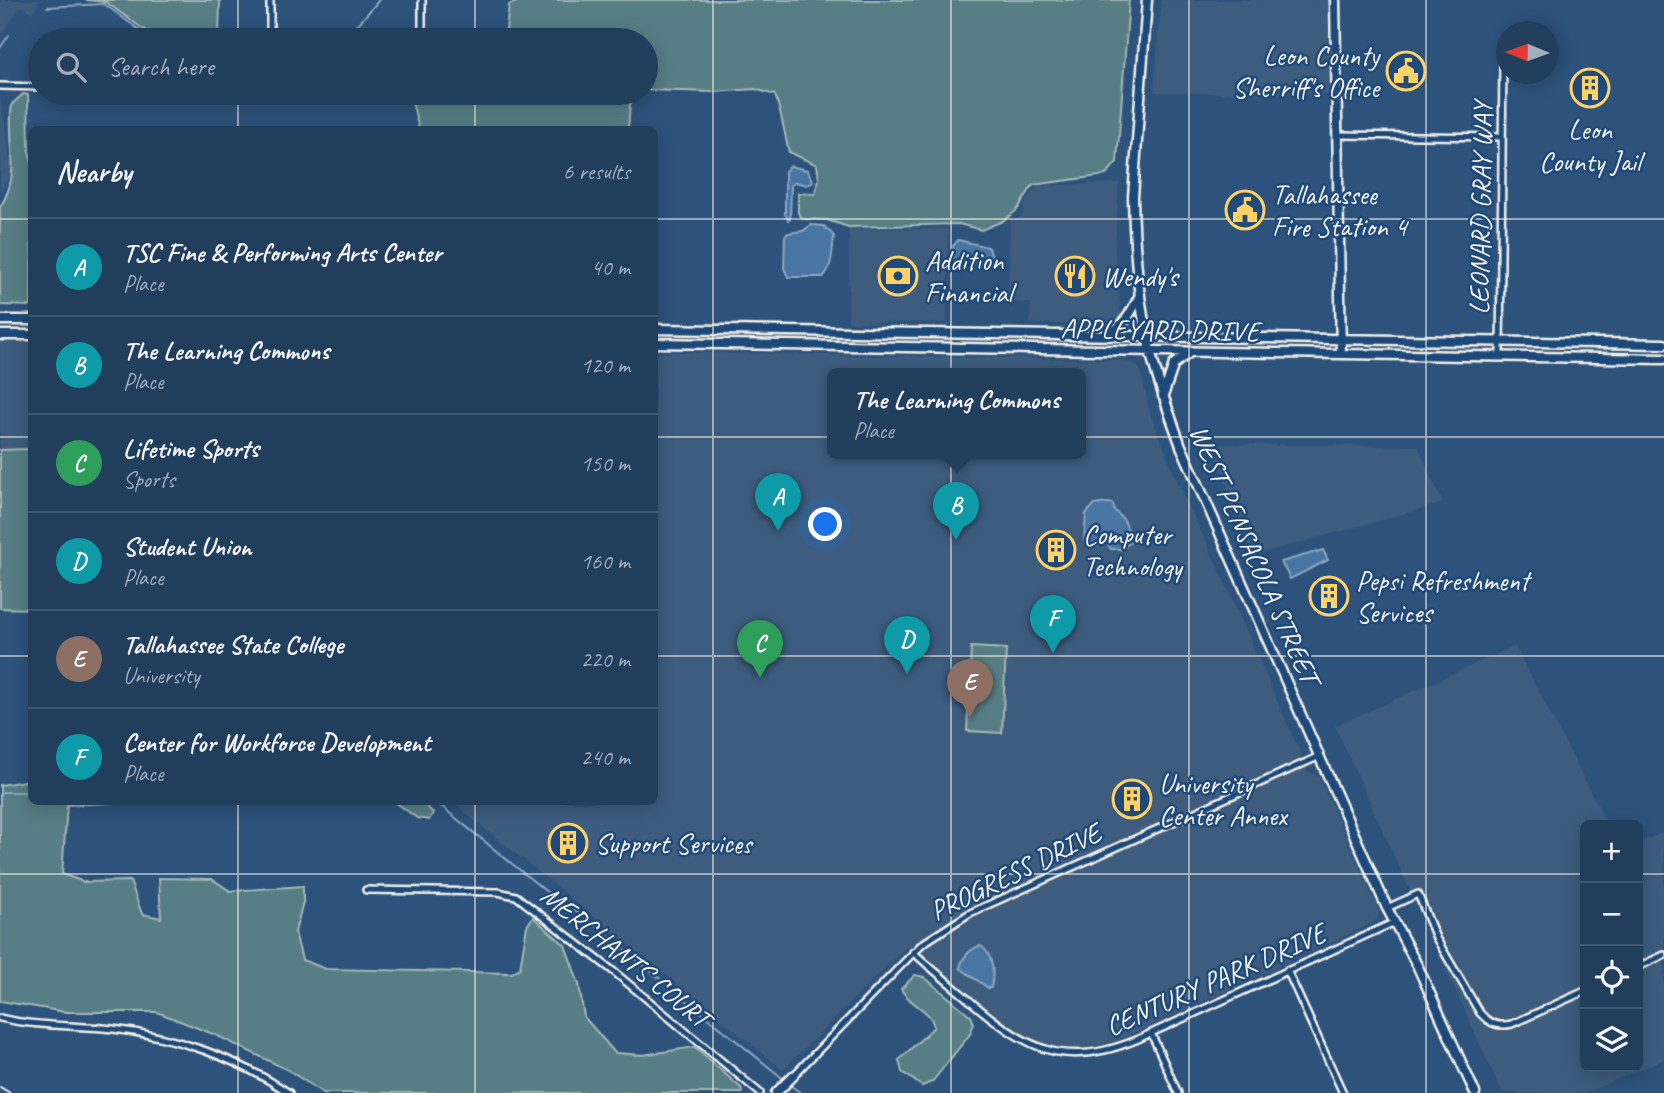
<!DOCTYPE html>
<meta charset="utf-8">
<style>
:root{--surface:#223e5d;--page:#2a4563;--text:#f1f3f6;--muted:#a2aebc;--line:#3f5772;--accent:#8bbbb9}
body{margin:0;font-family:Caveat,sans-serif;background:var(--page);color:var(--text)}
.controls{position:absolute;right:21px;bottom:21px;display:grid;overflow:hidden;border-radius:10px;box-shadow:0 4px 18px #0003}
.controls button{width:63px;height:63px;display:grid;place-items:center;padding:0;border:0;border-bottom:2px solid var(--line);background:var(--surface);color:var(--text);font:35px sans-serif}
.compass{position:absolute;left:1496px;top:21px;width:63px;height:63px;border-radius:50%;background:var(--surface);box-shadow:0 4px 18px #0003;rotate:271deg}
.you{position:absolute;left:826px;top:525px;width:24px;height:24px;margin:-18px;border:5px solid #fff;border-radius:50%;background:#1a73e8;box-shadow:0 0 0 10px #1a73e833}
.badge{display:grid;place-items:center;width:46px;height:46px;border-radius:50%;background:var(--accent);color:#fff;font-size:23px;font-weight:700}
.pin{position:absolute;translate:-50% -58px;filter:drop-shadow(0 2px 4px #0008)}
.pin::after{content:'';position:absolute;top:37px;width:24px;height:21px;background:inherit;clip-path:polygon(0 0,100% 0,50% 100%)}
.popup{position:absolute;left:827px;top:368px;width:259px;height:91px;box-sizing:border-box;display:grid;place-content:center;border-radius:10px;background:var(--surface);filter:drop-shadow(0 2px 5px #0005);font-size:23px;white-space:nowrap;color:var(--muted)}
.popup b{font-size:26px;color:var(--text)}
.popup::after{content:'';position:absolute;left:50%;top:100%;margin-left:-14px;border:14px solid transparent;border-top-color:var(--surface)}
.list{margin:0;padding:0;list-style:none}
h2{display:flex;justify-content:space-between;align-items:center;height:91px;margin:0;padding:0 28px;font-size:30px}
h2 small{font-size:23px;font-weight:400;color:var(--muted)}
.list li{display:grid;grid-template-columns:46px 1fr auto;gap:21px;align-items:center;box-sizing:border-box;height:98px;padding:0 28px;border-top:2px solid var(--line)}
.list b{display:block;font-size:26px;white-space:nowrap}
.list p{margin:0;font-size:23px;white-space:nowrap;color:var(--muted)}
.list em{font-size:23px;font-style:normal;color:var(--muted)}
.icon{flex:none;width:38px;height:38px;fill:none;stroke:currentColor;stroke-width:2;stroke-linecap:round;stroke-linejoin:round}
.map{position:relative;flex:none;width:1664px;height:1093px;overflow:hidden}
.search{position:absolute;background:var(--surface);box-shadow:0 4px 18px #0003;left:28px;top:28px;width:630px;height:77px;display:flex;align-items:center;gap:18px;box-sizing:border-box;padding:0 24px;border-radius:38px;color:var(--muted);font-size:26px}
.panel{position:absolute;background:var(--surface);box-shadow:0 4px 18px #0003;left:28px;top:126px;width:630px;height:679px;border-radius:10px}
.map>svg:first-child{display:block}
.built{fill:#3e5c7e;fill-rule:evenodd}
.green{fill:#577e84;stroke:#a6b8b6;stroke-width:2}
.water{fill:#4875a3;stroke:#8da7bf;stroke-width:2}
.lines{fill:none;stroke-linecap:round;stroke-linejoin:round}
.stream{stroke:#8da7bf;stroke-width:2}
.street-casing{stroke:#f4f1e8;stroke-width:10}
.secondary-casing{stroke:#f4f1e8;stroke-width:13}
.street{stroke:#1f4a7a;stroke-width:5}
.secondary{stroke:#1f4a7a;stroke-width:8}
.rail{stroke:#f4f1e8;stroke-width:2}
.grid{fill:none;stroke:#f4f1e8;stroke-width:2;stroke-opacity:0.55}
.labels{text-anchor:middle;stroke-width:5;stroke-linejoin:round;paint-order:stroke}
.poi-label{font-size:28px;fill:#f4f1e8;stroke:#1f4a7a;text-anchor:start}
.street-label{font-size:28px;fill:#f4f1e8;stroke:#1f4a7a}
</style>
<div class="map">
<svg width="1664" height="1093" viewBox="0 0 1664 1093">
<rect width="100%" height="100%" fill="#2d527c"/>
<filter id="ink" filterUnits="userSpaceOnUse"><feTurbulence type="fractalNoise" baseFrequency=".0143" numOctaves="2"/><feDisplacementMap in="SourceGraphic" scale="14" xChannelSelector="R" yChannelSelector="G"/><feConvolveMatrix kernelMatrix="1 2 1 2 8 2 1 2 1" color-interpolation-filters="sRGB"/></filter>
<g filter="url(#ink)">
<path class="built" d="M0,0H39L33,13L21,6L0,36Z
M1161,0H1328L1329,95L1154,92Z
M0,93L12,173L0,193Z
M1119,183L1115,249L1121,316L1113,324L1106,326L1030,323L1031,303L1008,302L1010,218L1017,219L1022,215L1025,203L1036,186Z
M849,228L948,229L947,323L848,322Z
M0,342H31V454L0,453Z
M655,352L1121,360L1137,365L1141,371L1150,413L1176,478L1222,576L1308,771L1319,777L1379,910L1378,919L1369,925L1119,1040L1100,1045L1079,1048H1062L1041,1043L1012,1031L908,945L783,1070L452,802H654ZM832,374H1080V454H832Z
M1212,444L1418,446L1443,503L1252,556Z
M1515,646L1608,825H1585V1067H1638V843L1664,832V1059L1585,1093H1502L1335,726Z"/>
<path class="green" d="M86,0H220L219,40H167L143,29L106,2Z
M521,0H1129L1117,162L1106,175L1033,185L1017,210L1003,221L981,230L959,224L848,227L827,220L803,219L798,213V193L815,194L819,179L817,165L789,152C784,132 782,114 775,95L755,89L714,92L646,90V40H501L506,30L509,5Z
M418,93H636L630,104L628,130L419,129L411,98Z
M23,94L28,95L29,151L32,162L31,306L0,305V207C23,172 6,142 12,104Z
M30,449L31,609L0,608V450Z
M971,647L1006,649L1002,733L967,731Z
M31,780L32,802H134L67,805L62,874L84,882L130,881L142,914L161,918L159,878L212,879L230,891L303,886V902L295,932L302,960L326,969L512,973L520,968L527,926L533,917L565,945L579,984L584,1017L615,1053L643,1055L695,1047L741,1088L742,1093H323L288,1070L218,1036L157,1012H65L0,1001V785Z
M395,802H422L433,813L429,820L417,818Z
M915,975L924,977L971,1016L974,1023L970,1034L932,1082L922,1086L902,1072L899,1060L934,1027C931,1009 909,1005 901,989Z"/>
<path class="water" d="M790,166L807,170L813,180L812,183L807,185L795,182L791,185L790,219L788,220L785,214V171Z
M811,225L824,226L834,236C832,250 833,267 823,277H788L784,268L785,236L788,233L803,231Z
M958,240L988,247L992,256L990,263L954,261L953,246Z
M1107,503L1113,504L1114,510L1124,520L1132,540L1122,549H1111L1107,543C1097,543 1090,552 1084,540L1086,514L1094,505Z
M1323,550L1328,560L1290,579L1281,562Z
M981,946C994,955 994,974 991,988H988L960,968C962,958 970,948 981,946Z"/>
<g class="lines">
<path class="stream" d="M47,7L104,4L141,31L159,40
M339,40L360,22L379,0
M0,48L9,35
M0,792H32
M436,802L548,893L585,917L670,987
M686,1000L786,1081
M790,1085L801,1093"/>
<defs>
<path id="street" d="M422,0V40
M270,40V0
M0,86L40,87
M1337,135L1502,137
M1500,356L1503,61
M366,890L498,892L516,896L613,971L760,1093
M1387,908L1418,894L1436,938L1480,1013C1490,1024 1498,1027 1512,1024L1585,991
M913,952C933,970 954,987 975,1005C1029,1050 1066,1069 1136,1040L1395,922
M1638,967L1664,955
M1287,970L1343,1093
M0,1018C38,1027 75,1025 113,1029C175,1036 237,1058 289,1093
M1151,1033L1178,1093
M793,1076L922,944L970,913L1320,756"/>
<path id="secondary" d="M1147,0L1133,197C1134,244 1137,291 1147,337C1155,374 1168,410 1181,446L1387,908L1418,967L1475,1093
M1335,0L1341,354
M0,320H32
M654,329L1664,344
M0,335H32
M1107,335C1125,325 1131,313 1140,295
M654,343L1664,359
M1163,396L1174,364L1189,353
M776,1093L793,1076"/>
</defs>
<use href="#street" class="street-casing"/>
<use href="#secondary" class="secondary-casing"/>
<use href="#street" class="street"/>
<use href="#secondary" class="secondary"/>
<path class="rail" d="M0,1087L10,1093"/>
</g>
</g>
<path class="grid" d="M238,0V40M475,0V40M713,0V1093M951,0V1093M1189,0V1093M1426,0V1093M238,93V130M475,93V130M0,219H32M654,219H1664M0,437H32M654,437H1664M0,656H32M654,656H1664M238,802V1093M475,802V1093M0,874H1585M1638,874H1664"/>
<defs>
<symbol id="civic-ring" viewBox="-11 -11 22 22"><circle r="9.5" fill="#1f4a7a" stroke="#ffd166" stroke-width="1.5"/><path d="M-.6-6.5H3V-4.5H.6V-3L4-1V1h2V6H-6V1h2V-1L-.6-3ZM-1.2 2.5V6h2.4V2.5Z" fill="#ffd166"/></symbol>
<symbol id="building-ring" viewBox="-11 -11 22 22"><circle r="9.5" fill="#1f4a7a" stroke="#ffd166" stroke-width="1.5"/><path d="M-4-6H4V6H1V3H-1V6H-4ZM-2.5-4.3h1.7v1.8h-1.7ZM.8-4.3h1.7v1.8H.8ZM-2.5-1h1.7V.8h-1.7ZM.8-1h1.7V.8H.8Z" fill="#ffd166"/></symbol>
<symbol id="bank-ring" viewBox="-11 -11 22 22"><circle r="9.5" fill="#1f4a7a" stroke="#ffd166" stroke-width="1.5"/><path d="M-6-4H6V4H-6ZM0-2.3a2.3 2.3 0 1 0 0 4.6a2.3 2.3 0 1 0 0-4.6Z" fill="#ffd166"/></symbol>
<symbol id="restaurant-ring" viewBox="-11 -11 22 22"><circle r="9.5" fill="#1f4a7a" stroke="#ffd166" stroke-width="1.5"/><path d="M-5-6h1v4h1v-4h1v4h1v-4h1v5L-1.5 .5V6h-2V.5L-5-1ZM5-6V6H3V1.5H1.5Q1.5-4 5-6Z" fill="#ffd166"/></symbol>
</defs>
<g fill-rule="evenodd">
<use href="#civic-ring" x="1384" y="49" width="44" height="44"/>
<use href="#building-ring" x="1568" y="66" width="44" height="44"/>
<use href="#civic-ring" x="1223" y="188" width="44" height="44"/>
<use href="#bank-ring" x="876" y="254" width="44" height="44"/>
<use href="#restaurant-ring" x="1053" y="254" width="44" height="44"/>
<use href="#building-ring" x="1034" y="528" width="44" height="44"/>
<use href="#building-ring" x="1307" y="574" width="44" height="44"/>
<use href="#building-ring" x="1110" y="777" width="44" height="44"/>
<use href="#building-ring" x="546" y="821" width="44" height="44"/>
</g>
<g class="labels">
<g class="poi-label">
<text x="1379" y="65" text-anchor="end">Leon County<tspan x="1379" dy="32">Sherriff's Office</tspan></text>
<text x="1590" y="139" text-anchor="middle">Leon<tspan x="1590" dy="32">County Jail</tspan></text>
<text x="1272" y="204">Tallahassee<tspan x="1272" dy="32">Fire Station 4</tspan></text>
<text x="925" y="270">Addition<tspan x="925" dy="32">Financial</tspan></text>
<text x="1102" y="286">Wendy's</text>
<text x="1083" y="544">Computer<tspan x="1083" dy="32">Technology</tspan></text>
<text x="1356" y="590">Pepsi Refreshment<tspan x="1356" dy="32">Services</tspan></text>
<text x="1159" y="793">University<tspan x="1159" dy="32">Center Annex</tspan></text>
<text x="595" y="853">Support Services</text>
</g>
<g class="street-label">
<text transform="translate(1480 208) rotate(-89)" y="10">LEONARD GRAY WAY</text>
<text transform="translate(1160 329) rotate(1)" y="10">APPLEYARD DRIVE</text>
<text transform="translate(1255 554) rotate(66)" y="10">WEST PENSACOLA STREET</text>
<text transform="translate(1015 871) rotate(-26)" y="10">PROGRESS DRIVE</text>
<text transform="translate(626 956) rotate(39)" y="10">MERCHANTS COURT</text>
<text transform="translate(1215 979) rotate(-24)" y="10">CENTURY PARK DRIVE</text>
</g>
</g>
</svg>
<div class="controls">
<button>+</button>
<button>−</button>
<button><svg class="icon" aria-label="locate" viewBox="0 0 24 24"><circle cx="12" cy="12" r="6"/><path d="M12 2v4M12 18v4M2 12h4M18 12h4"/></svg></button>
<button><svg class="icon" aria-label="layers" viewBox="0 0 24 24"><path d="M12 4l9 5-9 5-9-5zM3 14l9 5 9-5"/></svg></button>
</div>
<svg class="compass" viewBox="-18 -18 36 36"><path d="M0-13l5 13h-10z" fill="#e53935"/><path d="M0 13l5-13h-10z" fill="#a2aebc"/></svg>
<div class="you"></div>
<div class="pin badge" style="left:778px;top:531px;background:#0f9aa8">A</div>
<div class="pin badge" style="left:956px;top:540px;background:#0f9aa8">B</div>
<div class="popup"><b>The Learning Commons</b>Place</div>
<div class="pin badge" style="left:760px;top:678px;background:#2e9e5b">C</div>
<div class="pin badge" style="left:907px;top:674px;background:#0f9aa8">D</div>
<div class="pin badge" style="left:970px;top:717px;background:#8d6e63">E</div>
<div class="pin badge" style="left:1053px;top:653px;background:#0f9aa8">F</div>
<div class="search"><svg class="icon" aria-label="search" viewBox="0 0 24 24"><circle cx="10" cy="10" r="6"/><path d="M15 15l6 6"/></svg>Search here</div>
<section class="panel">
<h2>Nearby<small>6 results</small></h2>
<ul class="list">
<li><span class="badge" style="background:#0f9aa8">A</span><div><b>TSC Fine &amp; Performing Arts Center</b><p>Place</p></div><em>40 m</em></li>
<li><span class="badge" style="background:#0f9aa8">B</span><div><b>The Learning Commons</b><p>Place</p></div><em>120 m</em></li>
<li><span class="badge" style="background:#2e9e5b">C</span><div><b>Lifetime Sports</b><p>Sports</p></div><em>150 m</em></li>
<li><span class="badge" style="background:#0f9aa8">D</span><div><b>Student Union</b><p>Place</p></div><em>160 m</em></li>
<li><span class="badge" style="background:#8d6e63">E</span><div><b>Tallahassee State College</b><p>University</p></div><em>220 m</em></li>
<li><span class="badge" style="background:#0f9aa8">F</span><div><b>Center for Workforce Development</b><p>Place</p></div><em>240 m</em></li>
</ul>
</section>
</div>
